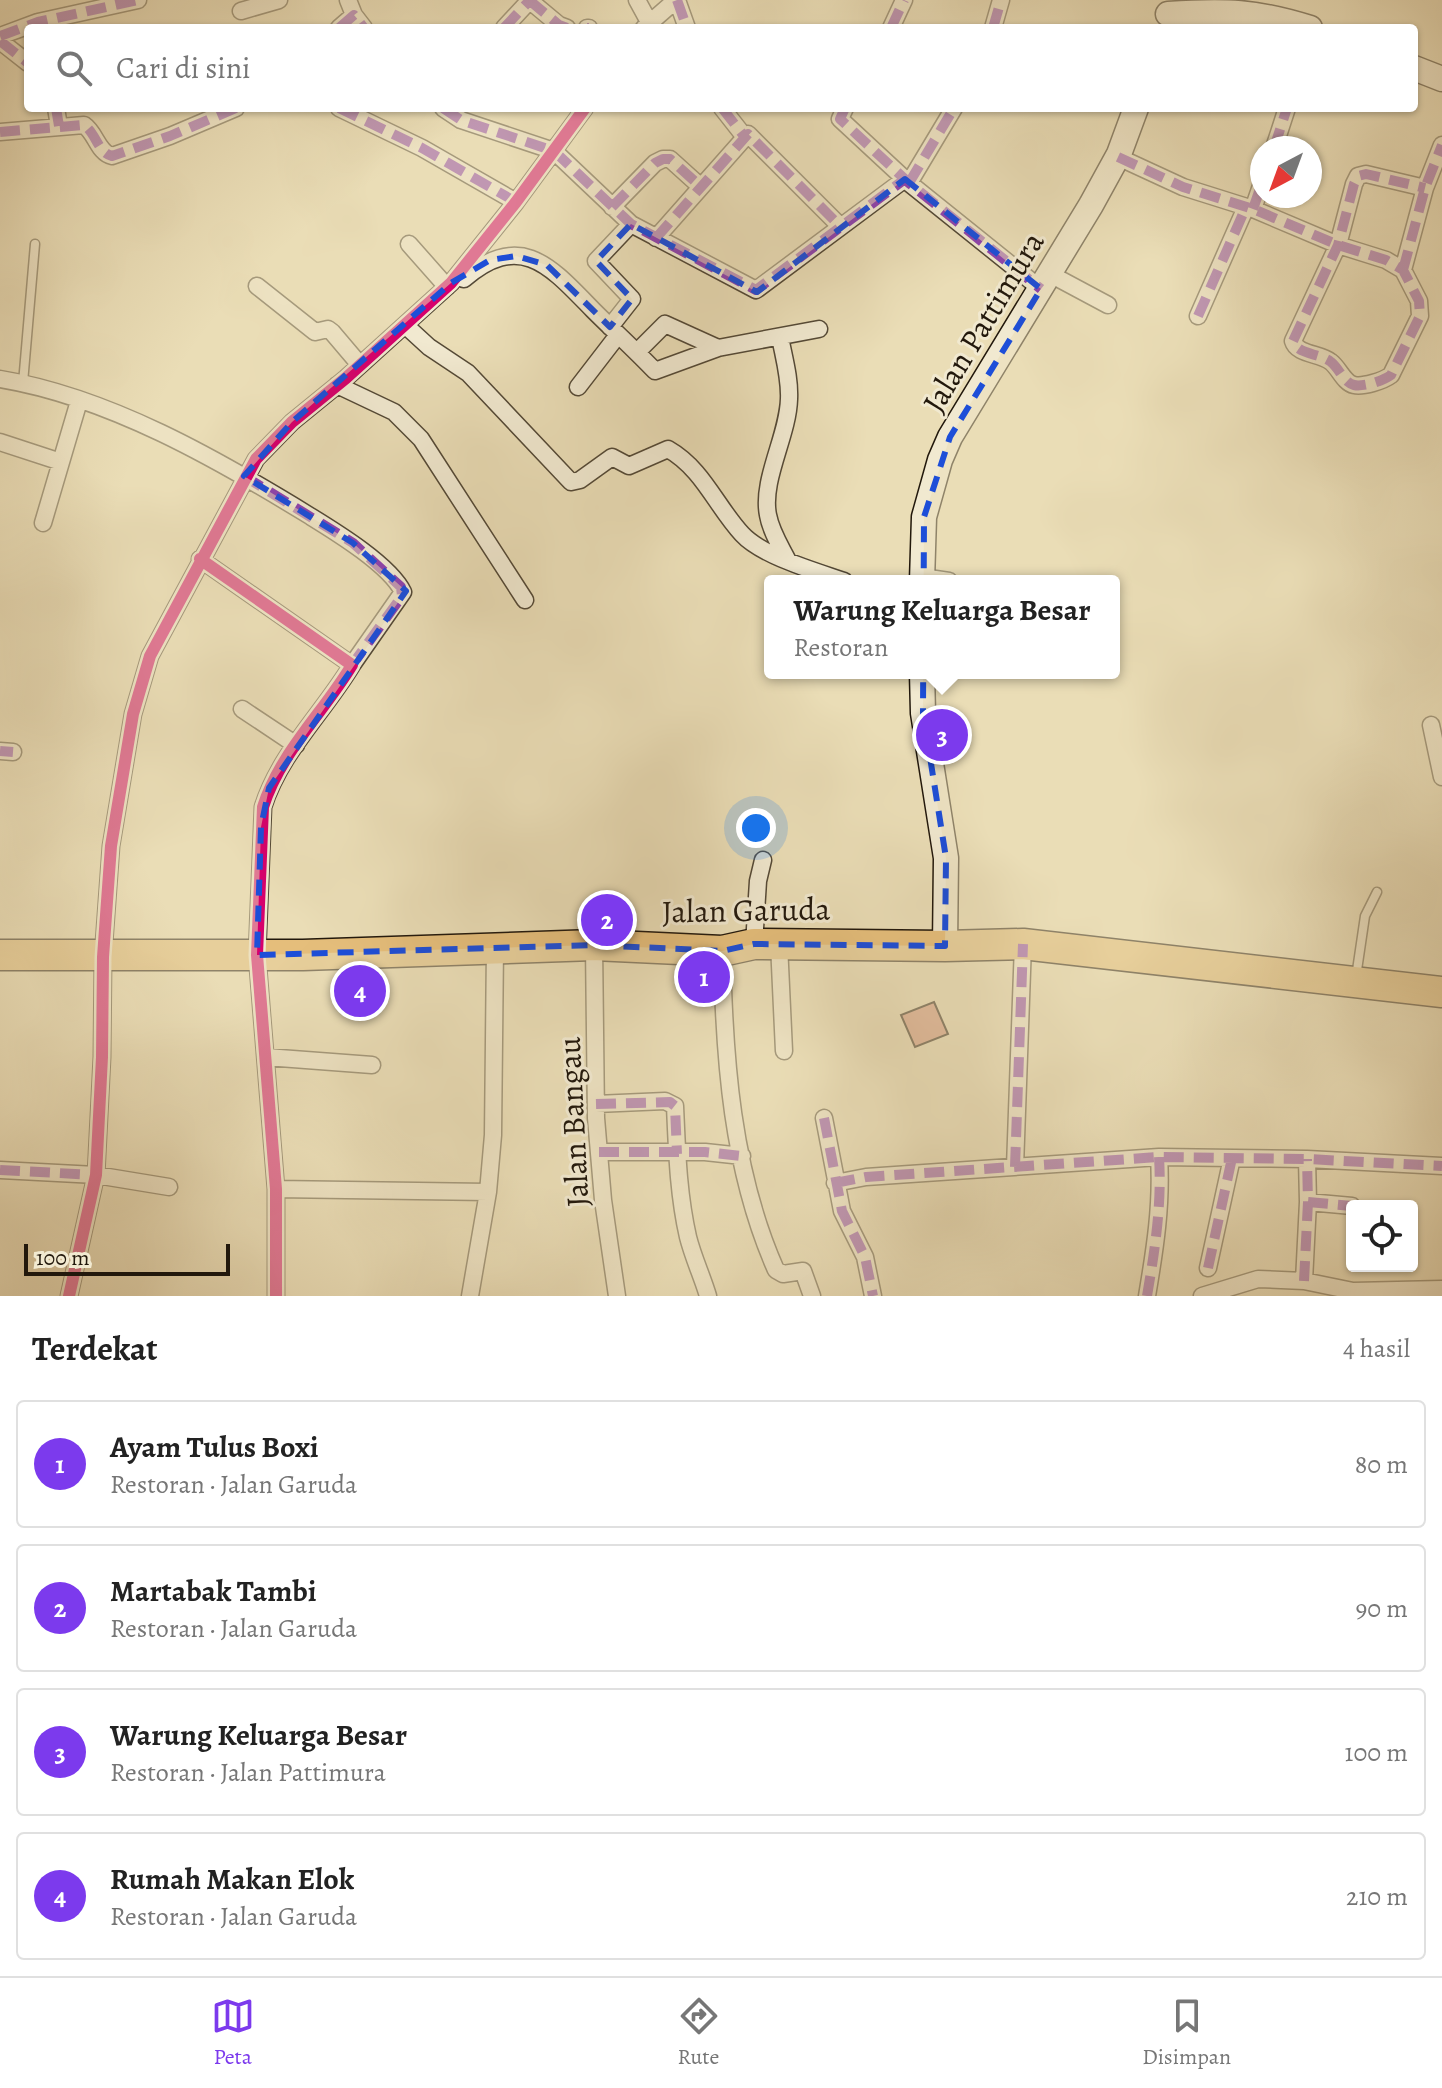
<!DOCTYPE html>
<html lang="id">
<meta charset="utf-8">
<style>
:root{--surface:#fff;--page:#f2f2f2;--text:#222;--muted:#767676;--line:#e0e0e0;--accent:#7c3aed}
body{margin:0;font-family:Alegreya,serif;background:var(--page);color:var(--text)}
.controls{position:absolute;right:24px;bottom:24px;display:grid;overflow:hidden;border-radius:8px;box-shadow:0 2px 6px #0004}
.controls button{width:72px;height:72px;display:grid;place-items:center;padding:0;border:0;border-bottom:2px solid var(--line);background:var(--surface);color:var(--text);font:40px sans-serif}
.compass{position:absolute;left:1250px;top:136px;width:72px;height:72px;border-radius:50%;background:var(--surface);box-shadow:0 2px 6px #0004;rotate:221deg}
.scale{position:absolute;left:24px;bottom:20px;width:206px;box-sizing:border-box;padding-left:8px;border:4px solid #22180c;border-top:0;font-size:22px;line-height:28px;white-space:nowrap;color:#22180c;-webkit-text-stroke:6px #f1e9d0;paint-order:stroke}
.you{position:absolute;left:756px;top:828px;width:28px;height:28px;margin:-20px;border:6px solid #fff;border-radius:50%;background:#1a73e8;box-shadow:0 0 0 12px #1a73e833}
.badge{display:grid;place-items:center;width:52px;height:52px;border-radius:50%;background:var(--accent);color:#fff;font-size:26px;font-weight:700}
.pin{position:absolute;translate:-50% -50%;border:4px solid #fff;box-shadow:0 2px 8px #0006}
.popup{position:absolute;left:764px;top:575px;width:356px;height:104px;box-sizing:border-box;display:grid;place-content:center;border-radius:8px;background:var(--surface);filter:drop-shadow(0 2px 6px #0005);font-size:26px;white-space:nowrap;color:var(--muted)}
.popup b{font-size:30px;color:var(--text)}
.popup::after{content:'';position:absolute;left:50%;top:100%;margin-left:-16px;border:16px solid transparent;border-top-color:var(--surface)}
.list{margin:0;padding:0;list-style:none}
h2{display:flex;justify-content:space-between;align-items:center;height:104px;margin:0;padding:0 32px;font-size:34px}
h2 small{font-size:26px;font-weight:400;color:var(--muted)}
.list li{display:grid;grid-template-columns:52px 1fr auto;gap:24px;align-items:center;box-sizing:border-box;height:128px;margin:0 16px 16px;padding:0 16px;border:2px solid var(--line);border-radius:8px}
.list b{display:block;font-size:30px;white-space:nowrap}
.list p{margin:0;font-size:26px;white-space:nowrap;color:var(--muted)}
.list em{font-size:26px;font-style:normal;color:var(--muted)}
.icon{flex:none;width:44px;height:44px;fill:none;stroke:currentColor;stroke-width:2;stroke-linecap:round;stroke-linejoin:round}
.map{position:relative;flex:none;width:1442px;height:1296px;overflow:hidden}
.search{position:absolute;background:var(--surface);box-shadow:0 2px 6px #0004;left:24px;right:24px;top:24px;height:88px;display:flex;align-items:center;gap:20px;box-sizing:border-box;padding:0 28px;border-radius:8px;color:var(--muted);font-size:30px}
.sheet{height:680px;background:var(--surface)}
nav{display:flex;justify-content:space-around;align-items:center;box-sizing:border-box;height:112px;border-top:2px solid var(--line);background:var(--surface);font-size:22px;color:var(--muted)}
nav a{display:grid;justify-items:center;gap:4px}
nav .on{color:var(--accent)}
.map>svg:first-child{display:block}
.building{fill:#d8957d;stroke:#22180c;stroke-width:2}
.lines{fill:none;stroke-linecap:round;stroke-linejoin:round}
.lane-casing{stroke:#544936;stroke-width:11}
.street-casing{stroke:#544936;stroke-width:19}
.secondary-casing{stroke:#22180c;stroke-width:27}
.highway-casing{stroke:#22180c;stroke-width:33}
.lane{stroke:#f1e9d0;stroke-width:8}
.street{stroke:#f1e9d0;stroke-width:16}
.secondary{stroke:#f1e9d0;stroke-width:24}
.highway{stroke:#e5be7b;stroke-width:30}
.quiet{stroke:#8e44ad;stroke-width:10;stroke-dasharray:20 10;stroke-linecap:butt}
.cycleway-casing{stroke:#f1e9d0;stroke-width:17}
.cycleway{stroke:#d6006c;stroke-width:12}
.marked{fill:none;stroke:#1d4ed8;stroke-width:6;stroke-dasharray:16 10;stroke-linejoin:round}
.labels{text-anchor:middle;stroke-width:6;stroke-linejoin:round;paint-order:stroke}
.street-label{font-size:32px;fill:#22180c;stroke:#f1e9d0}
</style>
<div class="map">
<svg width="1442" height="1296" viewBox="0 0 1442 1296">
<rect width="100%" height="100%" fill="#eaddb6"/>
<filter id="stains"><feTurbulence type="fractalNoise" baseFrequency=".0025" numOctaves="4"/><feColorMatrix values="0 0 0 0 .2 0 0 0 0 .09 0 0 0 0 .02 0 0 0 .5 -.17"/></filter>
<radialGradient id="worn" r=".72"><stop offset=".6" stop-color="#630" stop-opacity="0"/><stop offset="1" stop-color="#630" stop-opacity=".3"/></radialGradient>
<path class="building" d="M934,1002L948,1034L915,1047L901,1015Z"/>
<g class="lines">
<defs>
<path id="lane" d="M23,383L35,244
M1356,977L1365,916L1377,892"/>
<path id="street" d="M348,0L354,15L364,28
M529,0L559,25L567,28
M637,0L649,22
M677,0L687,28
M241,11L279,0
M339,28L354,15
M504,28L530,0
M587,28H589
M644,28L676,0
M891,28L904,0
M993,28L1001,0
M0,36L38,22L138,0
M0,41L28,63
M56,108L59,126
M339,108L422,148L516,202
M443,108L461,120L554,151L631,224L756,290L905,179
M722,108L744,136
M845,108L840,119L909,183L1041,289
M0,132L84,125C96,133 98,153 112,156L170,136L236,108
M1274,148L1287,108
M1118,157L1183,187L1253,209L1338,245L1386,260L1403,270L1419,301L1420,316L1391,375C1383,381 1363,387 1354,385C1344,383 1339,368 1331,362C1320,353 1297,355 1293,341L1338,245L1354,184L1358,176L1366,174L1425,188
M909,183L954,108
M612,207L655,163L663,159H670L701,187
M1253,209L1262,183
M656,238L748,134L840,226
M409,244L447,287
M1403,270L1425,188L1442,145
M1050,274L1108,305
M464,279C521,230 551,267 593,310C613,330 635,350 655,371L718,348
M257,286L315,332L328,329L332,332L360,365
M1198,316L1246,207
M405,325L429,347L468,373L571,482L580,480L612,457L629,466L668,449C703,469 716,506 742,534C762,556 815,571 844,581
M610,327L632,299L596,261L631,224
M780,337C784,358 790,378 789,399C788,436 761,480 768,515C771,532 781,547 788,561
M637,352L665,324L718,348L819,329
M0,379C109,397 217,459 310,516C336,532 390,565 403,592L352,665
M337,385L394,412L421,439L525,600
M578,387L618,335
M0,442L61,462
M43,523L79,401
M200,559L352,665C323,713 280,753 263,807L257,955L276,1189V1296
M922,577L949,581
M242,709L296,745
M1431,725L1442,777
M0,751L13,752
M754,944L758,881L763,860
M779,944L784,1051
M594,945L596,1118L603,1200L617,1296
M722,951C724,1059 732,1171 776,1270L783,1274L803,1271L812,1296
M266,1057L372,1065
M596,1104L665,1101L675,1106C677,1150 678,1193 688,1237C693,1257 702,1276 708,1296
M824,1118L842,1211L865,1257L873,1296
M599,1152H705L742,1156
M1015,1167L1023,944
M0,1170L96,1175L169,1187
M835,1183L866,1177L1159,1157L1307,1159L1442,1166
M276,1189L488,1192
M1308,1202L1352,1206
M1208,1268L1232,1158
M1304,1281L1308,1202L1307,1159
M69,1296L96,1175L102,1057L103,957L111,846L133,714L150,656L256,459L292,422L346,378L451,283L516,202L585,108
M470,1296L488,1192L493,1135L495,947
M1147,1296C1155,1249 1162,1204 1159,1157
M1202,1296L1258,1279L1304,1281L1353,1291L1442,1289"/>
<path id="secondary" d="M1168,14C1225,10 1256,11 1310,28
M1414,68L1442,79
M922,581L924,517L940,460L950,437L1091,205L1119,154L1136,108
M922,673L923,713L946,858L945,946"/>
<path id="highway" d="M0,955H303L594,945L722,951L754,944L945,946L1023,944L1442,992"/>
</defs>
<use href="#lane" class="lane-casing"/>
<use href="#street" class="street-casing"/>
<use href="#secondary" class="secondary-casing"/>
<use href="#highway" class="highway-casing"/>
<use href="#lane" class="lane"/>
<use href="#street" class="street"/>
<use href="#secondary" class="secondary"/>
<use href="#highway" class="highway"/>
<path class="quiet" d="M529,0L559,25L567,28
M677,0L687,28
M339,28L354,15L364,28
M504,28L530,0
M587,28H589
M891,28L904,0
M993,28L1001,0
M0,36L38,22L138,0
M0,41L28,63
M56,108L59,126
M339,108L422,148L516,202
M443,108L461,120L554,151L631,224L756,290L905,179
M722,108L744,136
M845,108L840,119L909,183L1041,289
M0,132L84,125C96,133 98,153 112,156L170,136L236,108
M1274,148L1287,108
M1118,157L1183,187L1253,209L1338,245L1386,260L1403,270L1419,301L1420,316L1391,375C1383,381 1363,387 1354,385C1344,383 1339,368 1331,362C1320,353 1297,355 1293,341L1338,245L1354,184L1358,176L1366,174L1425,188
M909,183L954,108
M612,207L655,163L663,159H670L701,187
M1253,209L1262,183
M656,238L748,134L840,226
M1403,270L1425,188L1442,145
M1198,316L1246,207
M244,476L353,543L401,587L402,596L352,665
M0,751L13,752
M596,1104L670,1102L675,1106L677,1154
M824,1118L842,1211L865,1257L873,1296
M599,1152H705L742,1156
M1015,1167L1023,944
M0,1170L96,1175
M835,1183L866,1177L1159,1157L1307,1159L1442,1166
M1308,1202L1352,1206
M1208,1268L1232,1158
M1304,1281L1308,1202L1307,1159
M1147,1296C1155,1249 1162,1204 1159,1157"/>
<defs>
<path id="cycleway" d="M200,559L352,665C323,713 280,753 263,807L257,955L276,1189V1296
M69,1296L96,1175L102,1057L103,957L111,846L133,714L150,656L256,459L292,422L346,378L451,283L516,202L585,108"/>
</defs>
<use href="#cycleway" class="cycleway-casing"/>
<use href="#cycleway" class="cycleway"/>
</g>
<path d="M0 0H1442V1296H0ZM905,179L1041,289L950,437L924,517L923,713L946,858L945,946L754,944L722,951L594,945L257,955L261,827L269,788L406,591L353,543L244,476L292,422L451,283L490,260L516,256L547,265L610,327L632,299L596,261L631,224L757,292Z" fill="#eaddb6" fill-opacity=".55" fill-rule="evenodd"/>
<path class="marked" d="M905,179L1041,289L950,437L924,517L923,713L946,858L945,946L754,944L722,951L594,945L257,955L261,827L269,788L406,591L353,543L244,476L292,422L451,283L490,260L516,256L547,265L610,327L632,299L596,261L631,224L757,292Z"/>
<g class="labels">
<g class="street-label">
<text transform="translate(983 322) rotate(-59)" y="11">Jalan Pattimura</text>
<text transform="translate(746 910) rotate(-1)" y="11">Jalan Garuda</text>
<text transform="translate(573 1122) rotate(-93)" y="11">Jalan Bangau</text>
</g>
</g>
<rect width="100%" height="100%" filter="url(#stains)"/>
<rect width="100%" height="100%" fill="url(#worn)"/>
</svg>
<div class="controls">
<button><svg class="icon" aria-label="locate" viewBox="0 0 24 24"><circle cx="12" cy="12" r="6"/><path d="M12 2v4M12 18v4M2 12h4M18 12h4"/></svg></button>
</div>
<svg class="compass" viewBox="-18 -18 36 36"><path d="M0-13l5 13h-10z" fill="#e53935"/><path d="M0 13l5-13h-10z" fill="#767676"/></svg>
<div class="scale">100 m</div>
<div class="you"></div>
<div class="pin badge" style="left:704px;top:977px">1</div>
<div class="pin badge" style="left:607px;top:920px">2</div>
<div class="pin badge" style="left:942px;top:735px">3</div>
<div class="popup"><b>Warung Keluarga Besar</b>Restoran</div>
<div class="pin badge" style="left:360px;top:991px">4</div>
<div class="search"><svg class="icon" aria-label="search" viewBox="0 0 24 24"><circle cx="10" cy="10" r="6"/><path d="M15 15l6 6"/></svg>Cari di sini</div>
</div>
<section class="sheet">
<h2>Terdekat<small>4 hasil</small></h2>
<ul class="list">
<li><span class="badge">1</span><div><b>Ayam Tulus Boxi</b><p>Restoran · Jalan Garuda</p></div><em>80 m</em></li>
<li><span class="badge">2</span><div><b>Martabak Tambi</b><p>Restoran · Jalan Garuda</p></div><em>90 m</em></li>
<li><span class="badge">3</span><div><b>Warung Keluarga Besar</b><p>Restoran · Jalan Pattimura</p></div><em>100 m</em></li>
<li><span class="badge">4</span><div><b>Rumah Makan Elok</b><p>Restoran · Jalan Garuda</p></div><em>210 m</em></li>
</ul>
</section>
<nav>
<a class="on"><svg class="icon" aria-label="map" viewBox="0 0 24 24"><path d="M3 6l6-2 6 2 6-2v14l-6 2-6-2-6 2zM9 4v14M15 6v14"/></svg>Peta</a>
<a><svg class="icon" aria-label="directions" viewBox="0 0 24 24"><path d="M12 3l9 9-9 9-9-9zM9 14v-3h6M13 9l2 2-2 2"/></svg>Rute</a>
<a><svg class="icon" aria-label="saved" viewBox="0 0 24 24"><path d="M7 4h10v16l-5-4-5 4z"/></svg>Disimpan</a>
</nav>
